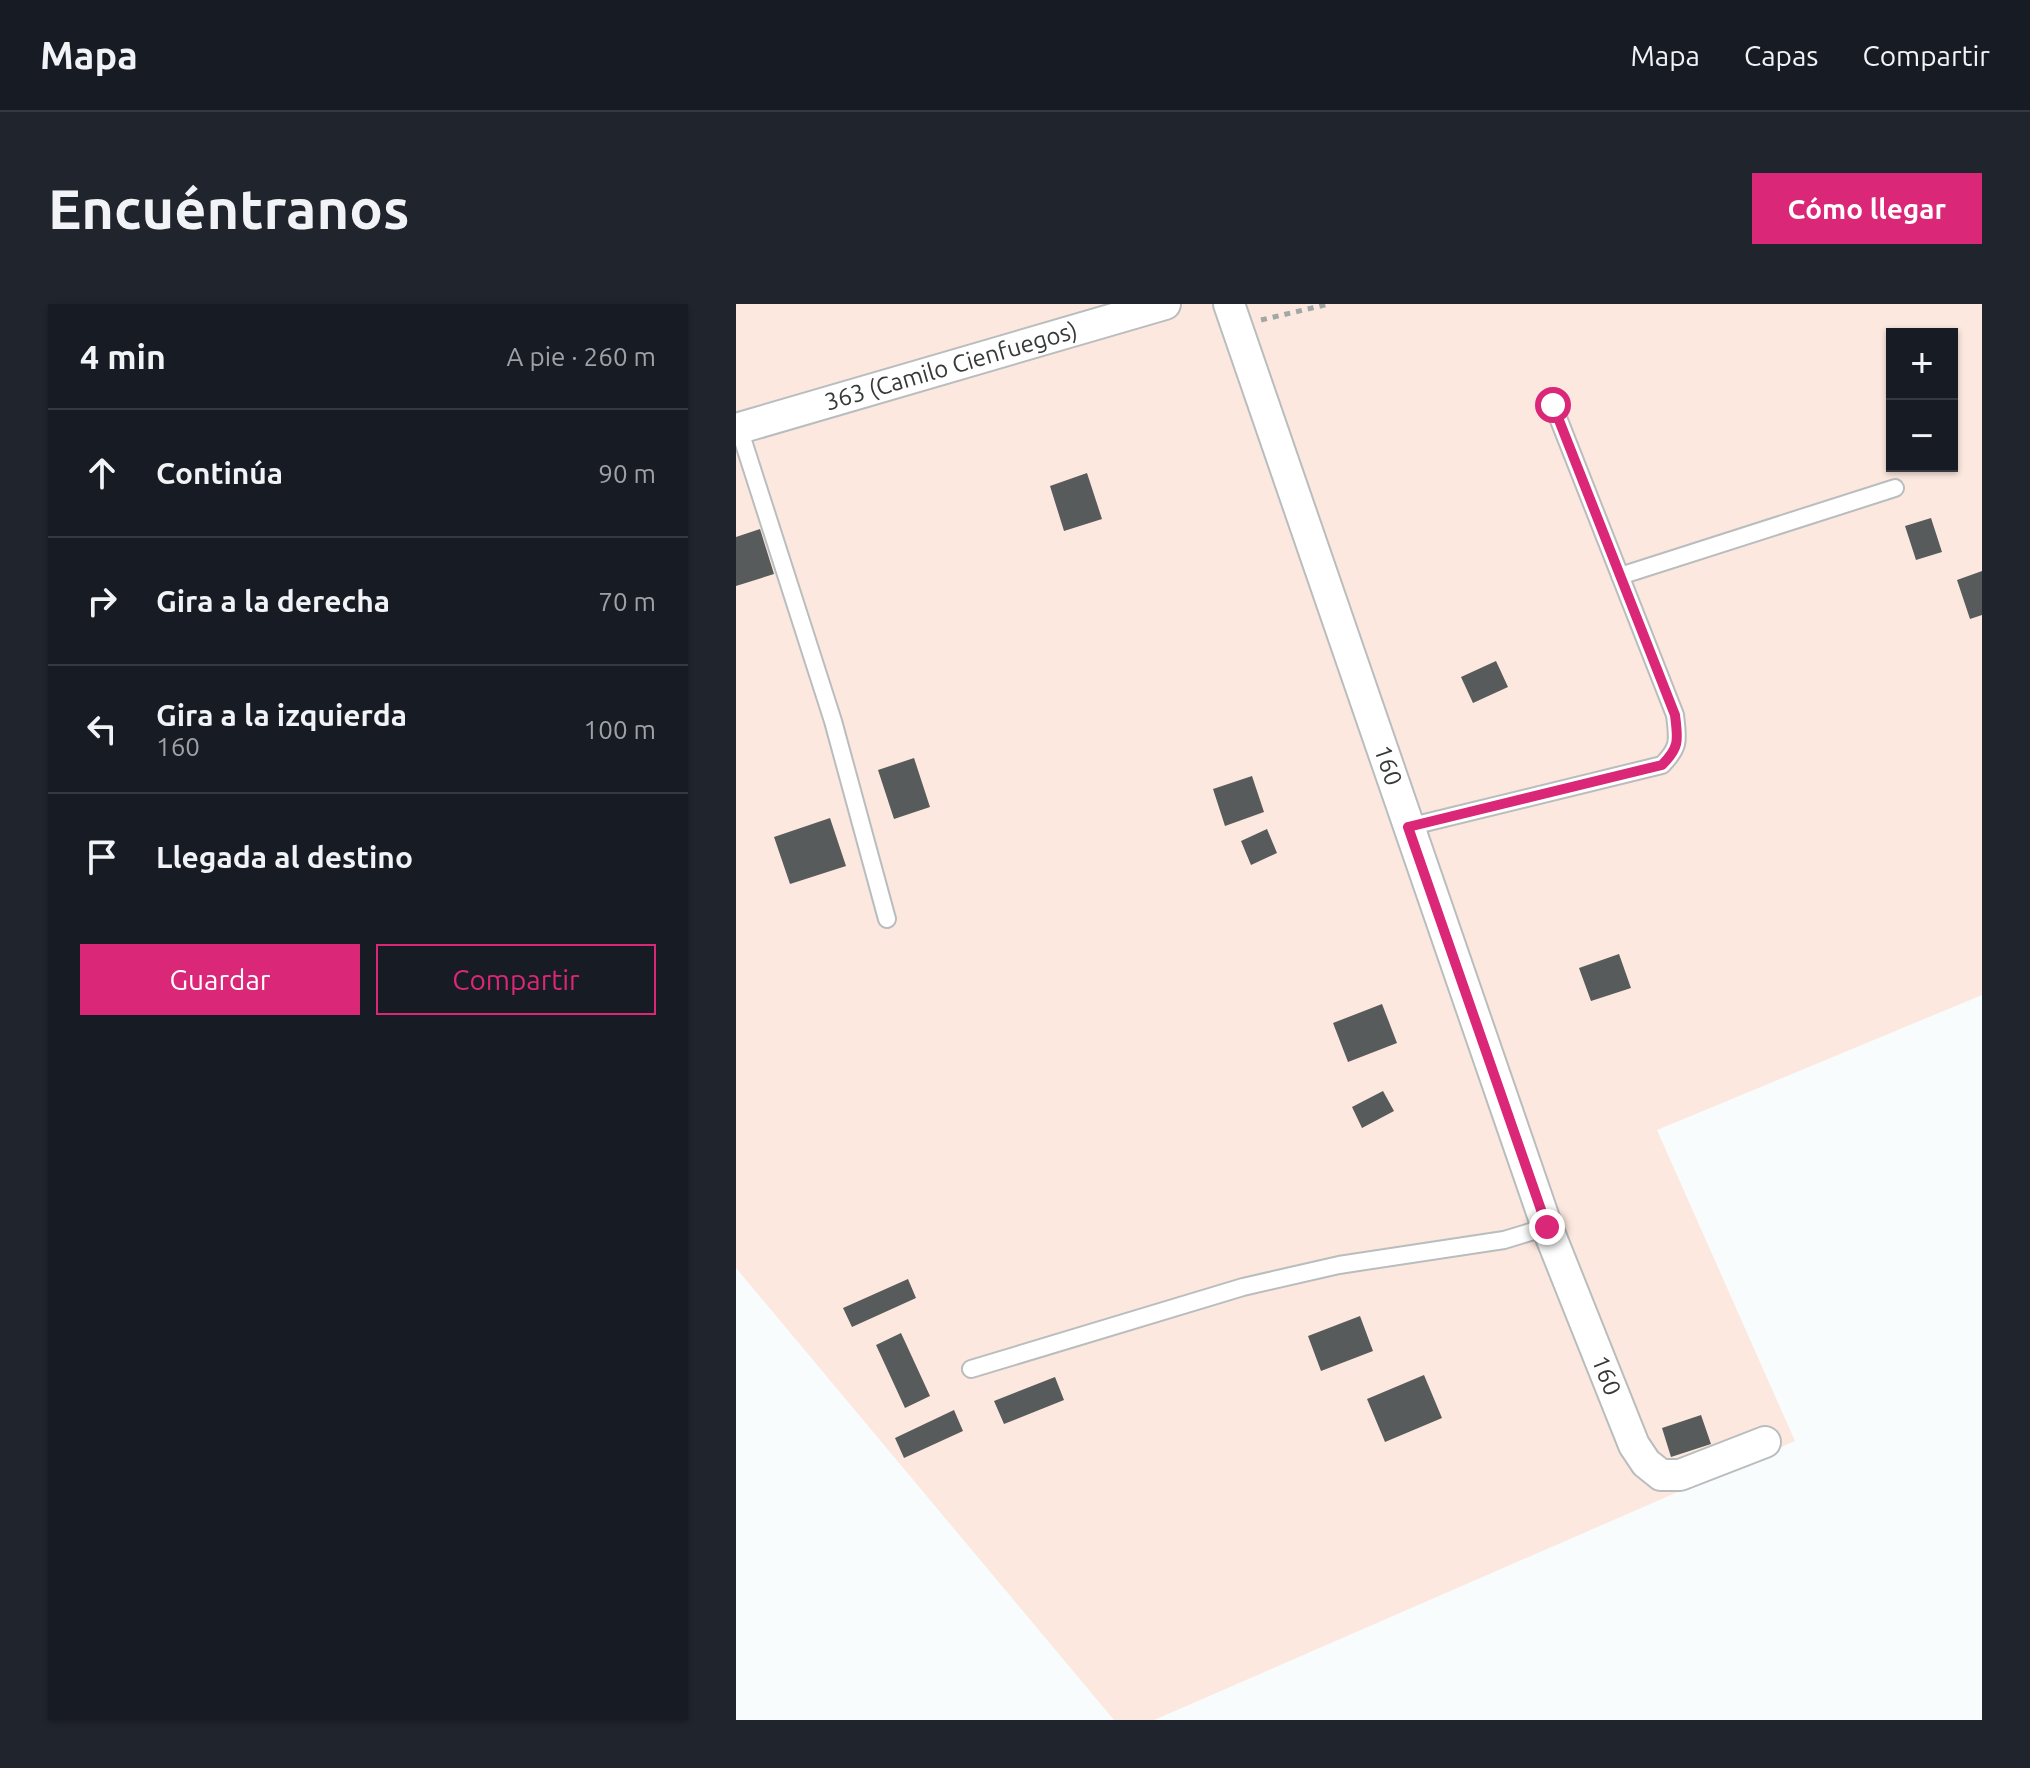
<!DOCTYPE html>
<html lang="es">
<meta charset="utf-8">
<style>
:root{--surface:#171b24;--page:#20242c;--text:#f1f3f6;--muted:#9ea1a6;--line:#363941;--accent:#db2777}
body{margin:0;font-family:Ubuntu,sans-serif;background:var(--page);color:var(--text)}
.controls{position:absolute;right:24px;top:24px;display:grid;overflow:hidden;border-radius:0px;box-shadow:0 2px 6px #0004}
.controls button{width:72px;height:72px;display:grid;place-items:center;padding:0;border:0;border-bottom:2px solid var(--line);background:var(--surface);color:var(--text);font:40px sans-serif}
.stop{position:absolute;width:24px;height:24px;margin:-18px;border:6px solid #db2777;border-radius:50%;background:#fff}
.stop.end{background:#db2777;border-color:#fff;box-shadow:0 2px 8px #0008}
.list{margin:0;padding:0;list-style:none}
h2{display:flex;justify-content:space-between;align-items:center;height:104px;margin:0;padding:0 32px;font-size:34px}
h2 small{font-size:26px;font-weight:400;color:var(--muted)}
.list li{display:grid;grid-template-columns:52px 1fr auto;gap:24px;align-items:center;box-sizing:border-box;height:128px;padding:0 32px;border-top:2px solid var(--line)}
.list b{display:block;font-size:30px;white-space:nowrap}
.list p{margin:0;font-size:26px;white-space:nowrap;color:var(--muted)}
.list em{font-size:26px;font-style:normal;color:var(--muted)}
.actions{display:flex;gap:16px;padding:24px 32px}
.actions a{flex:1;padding:18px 0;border:2px solid var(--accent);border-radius:0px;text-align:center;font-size:28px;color:var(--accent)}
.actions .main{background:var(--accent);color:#fff}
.icon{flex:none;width:44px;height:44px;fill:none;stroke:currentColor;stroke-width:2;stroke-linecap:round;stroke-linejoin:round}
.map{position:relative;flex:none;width:1246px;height:1416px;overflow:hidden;border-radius:0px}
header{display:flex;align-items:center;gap:48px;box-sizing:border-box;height:112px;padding:0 40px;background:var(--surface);border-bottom:2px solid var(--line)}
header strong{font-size:38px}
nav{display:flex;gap:44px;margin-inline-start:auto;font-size:28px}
.intro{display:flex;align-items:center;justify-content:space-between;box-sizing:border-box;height:192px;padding:0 48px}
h1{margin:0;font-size:56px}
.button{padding:20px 36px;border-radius:0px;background:var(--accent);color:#fff;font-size:28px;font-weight:700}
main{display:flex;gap:48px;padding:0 48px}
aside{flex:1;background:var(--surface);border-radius:0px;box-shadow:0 2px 6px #0004}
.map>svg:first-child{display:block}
.green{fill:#fce8de;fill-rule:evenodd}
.building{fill:#575b5b}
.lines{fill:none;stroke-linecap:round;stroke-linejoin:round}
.service-casing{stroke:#b9bdbe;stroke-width:20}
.minor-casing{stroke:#b9bdbe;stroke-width:34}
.path{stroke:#a3a6a7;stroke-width:5;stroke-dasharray:6 6;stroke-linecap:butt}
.service{stroke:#fff;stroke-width:16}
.minor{stroke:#fff;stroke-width:30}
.route{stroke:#db2777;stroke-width:10}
.labels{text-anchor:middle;stroke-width:8;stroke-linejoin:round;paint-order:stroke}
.street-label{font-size:24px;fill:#373939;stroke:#fff}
</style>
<header>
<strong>Mapa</strong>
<nav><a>Mapa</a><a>Capas</a><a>Compartir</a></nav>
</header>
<div class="intro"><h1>Encuéntranos</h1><a class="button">Cómo llegar</a></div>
<main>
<aside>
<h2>4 min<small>A pie · 260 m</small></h2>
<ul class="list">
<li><svg class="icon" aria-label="ahead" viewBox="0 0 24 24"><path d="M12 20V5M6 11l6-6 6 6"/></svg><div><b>Continúa</b></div><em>90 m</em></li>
<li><svg class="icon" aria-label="right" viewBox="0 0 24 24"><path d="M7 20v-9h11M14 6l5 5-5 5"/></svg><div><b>Gira a la derecha</b></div><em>70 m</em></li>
<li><svg class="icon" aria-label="left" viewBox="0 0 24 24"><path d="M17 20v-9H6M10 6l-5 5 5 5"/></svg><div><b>Gira a la izquierda</b><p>160</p></div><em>100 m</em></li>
<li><svg class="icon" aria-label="arrive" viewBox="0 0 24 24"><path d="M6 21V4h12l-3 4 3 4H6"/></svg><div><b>Llegada al destino</b></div></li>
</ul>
<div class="actions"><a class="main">Guardar</a><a>Compartir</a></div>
</aside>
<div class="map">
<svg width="1246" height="1416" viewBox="0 0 1246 1416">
<rect width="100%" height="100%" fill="#f8fcfd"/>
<path class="green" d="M0,0H1246V691L921,826L1059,1137L418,1416H378L0,964ZM1156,30H1216V162H1156Z"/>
<path class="building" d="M351,169L366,215L328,227L314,182Z
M1195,214L1206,248L1180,256L1169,222Z
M24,225L38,270L0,282V233Z
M1246,267V311L1234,315L1221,276Z
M760,357L772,383L737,399L725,373Z
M178,454L194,503L158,515L142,466Z
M516,472L528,508L489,522L477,485Z
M94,514L110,562L54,580L38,533Z
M531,525L541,549L515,561L505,537Z
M883,650L895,684L855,697L843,664Z
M646,700L661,739L612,758L597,719Z
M647,787L658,807L626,824L616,803Z
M172,975L180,994L116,1023L107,1004Z
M624,1012L637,1047L585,1067L572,1032Z
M165,1029L194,1092L169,1104L140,1041Z
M688,1071L706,1114L649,1138L631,1095Z
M319,1073L328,1096L268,1120L258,1097Z
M218,1106L227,1127L168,1154L159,1134Z
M965,1111L975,1140L935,1153L926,1124Z"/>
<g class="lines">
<defs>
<path id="service" d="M1,118L97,417L151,615
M884,272L1159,184
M672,523L926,461C944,443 942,436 939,411L817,101
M235,1065L507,983L603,961L768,936L811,923"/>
<g id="minor">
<path id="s1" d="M493,0L811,923L898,1141L910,1159L925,1171H944L1029,1138"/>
<path id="s2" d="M0,125L429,0"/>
</g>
</defs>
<use href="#service" class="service-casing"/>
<use href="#minor" class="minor-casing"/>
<path class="path" d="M525,16L593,0"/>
<use href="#service" class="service"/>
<use href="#minor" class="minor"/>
</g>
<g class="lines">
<path class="route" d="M811,923L672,523L926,461C944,443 942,436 939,411L817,101"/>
</g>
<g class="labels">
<g class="street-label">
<text dy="8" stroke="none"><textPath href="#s2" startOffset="224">363 (Camilo Cienfuegos)</textPath></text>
<text dy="8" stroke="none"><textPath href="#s1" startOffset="488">160</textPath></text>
<text dy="8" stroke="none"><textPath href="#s1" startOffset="1136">160</textPath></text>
</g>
</g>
</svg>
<div class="controls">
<button>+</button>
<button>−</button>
</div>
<div class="stop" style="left:817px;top:101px"></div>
<div class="stop end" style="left:811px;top:923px"></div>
</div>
</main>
